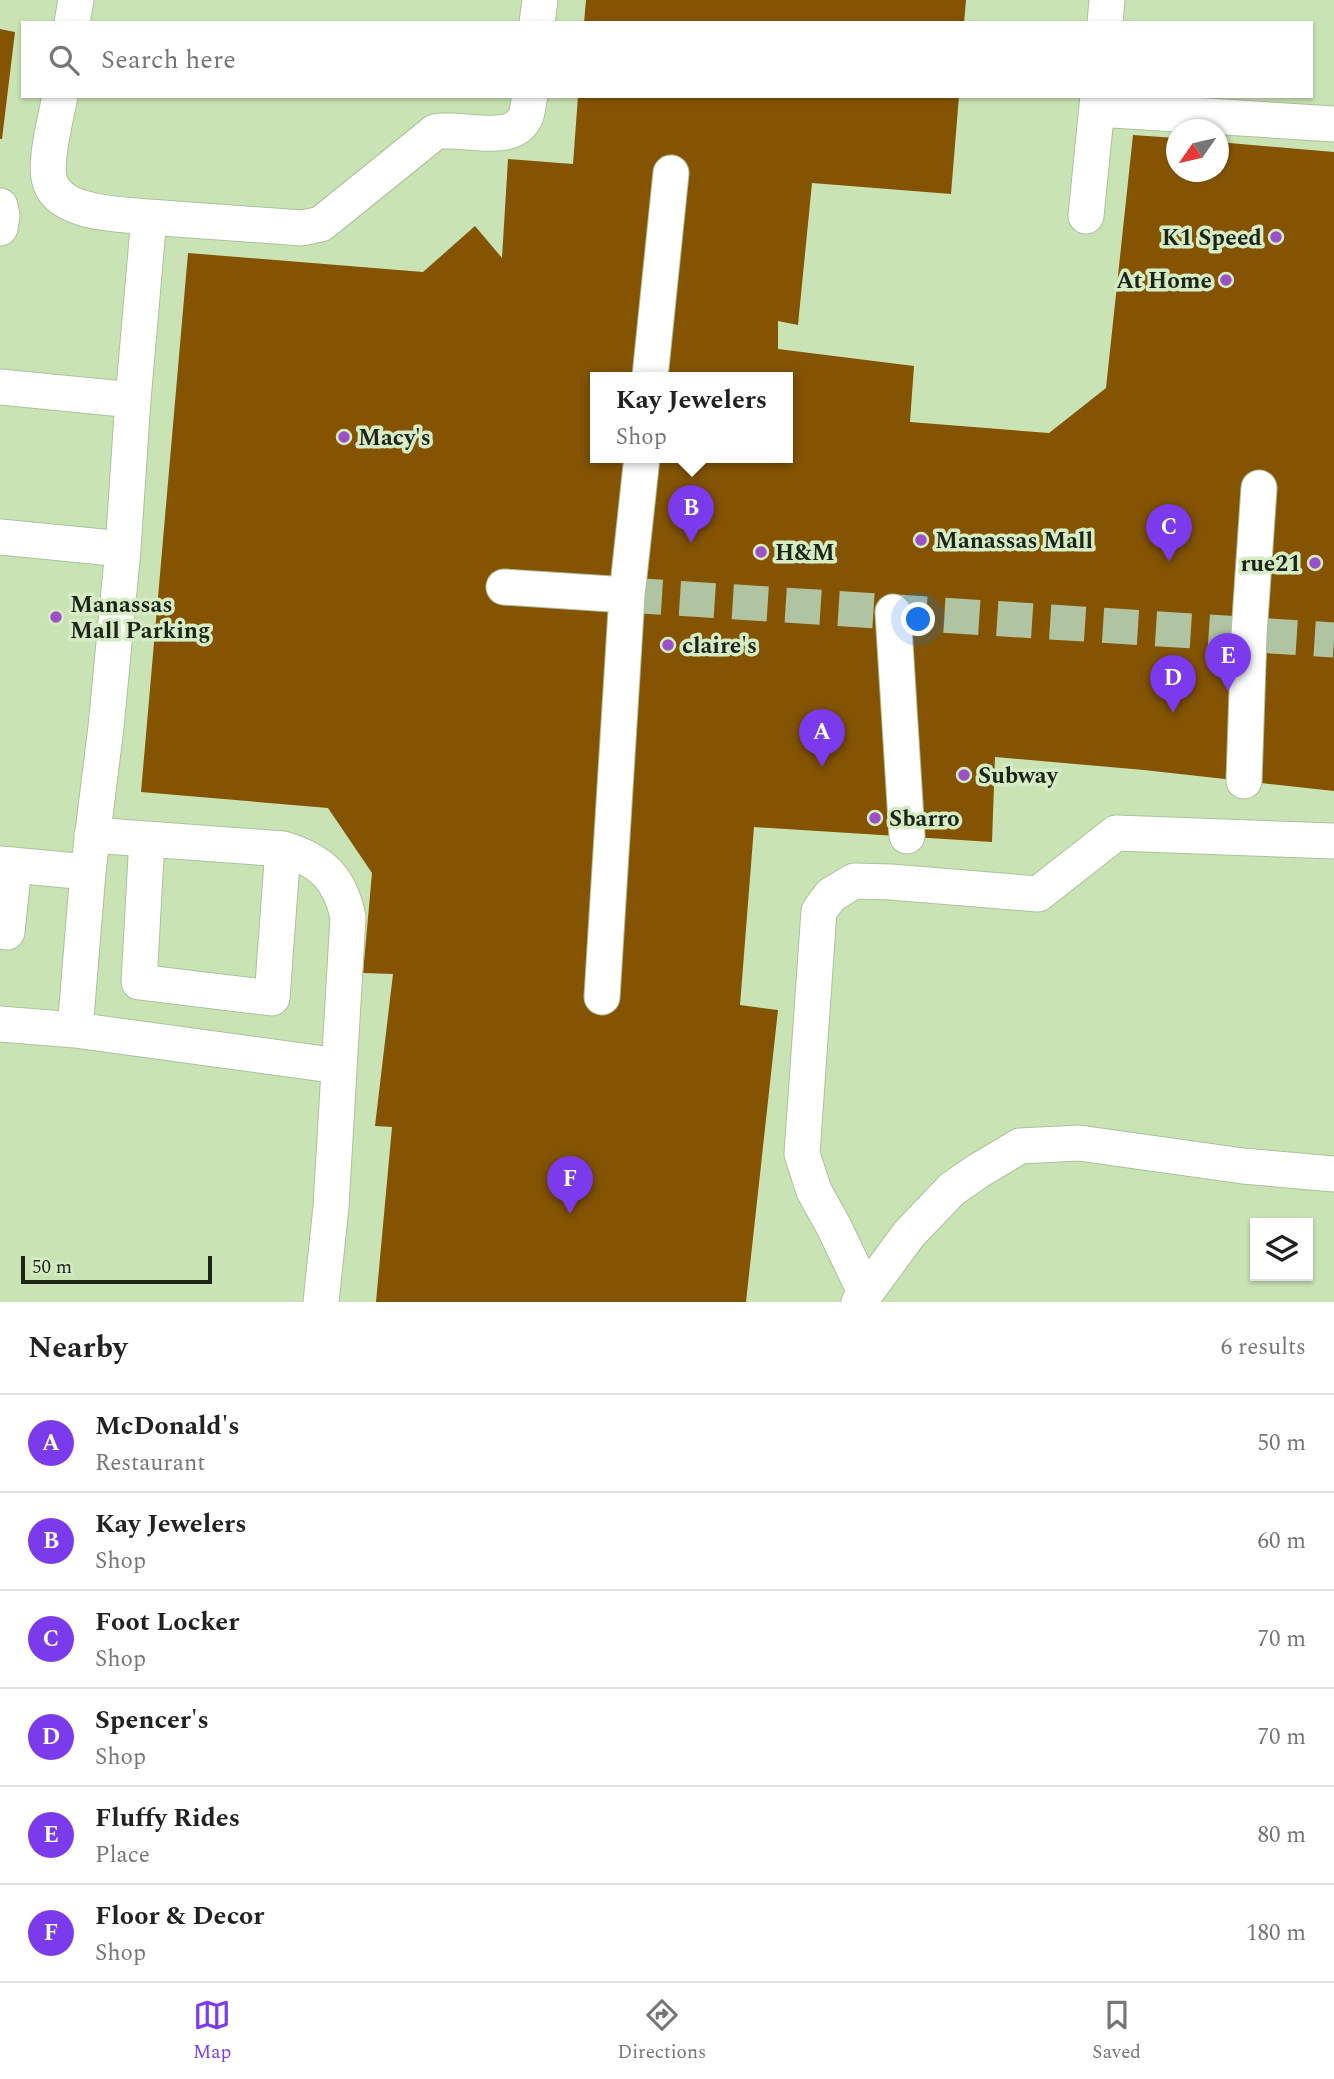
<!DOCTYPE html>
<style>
:root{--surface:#fff;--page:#f6f6f6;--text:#222;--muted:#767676;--line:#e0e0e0;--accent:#7c3aed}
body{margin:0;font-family:Spectral,serif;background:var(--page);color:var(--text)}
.controls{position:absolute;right:21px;bottom:21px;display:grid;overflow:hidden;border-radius:0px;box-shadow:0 2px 5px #0004}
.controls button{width:63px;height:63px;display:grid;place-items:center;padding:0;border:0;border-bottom:2px solid var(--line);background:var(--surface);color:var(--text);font:35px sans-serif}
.compass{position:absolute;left:1166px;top:119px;width:63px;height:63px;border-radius:50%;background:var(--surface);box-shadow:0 2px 5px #0004;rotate:236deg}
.scale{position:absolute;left:21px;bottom:18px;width:191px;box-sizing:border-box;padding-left:7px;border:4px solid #1d2517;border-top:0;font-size:19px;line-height:24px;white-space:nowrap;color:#1d2517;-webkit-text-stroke:5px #d6ecc5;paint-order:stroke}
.you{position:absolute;left:919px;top:620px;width:24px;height:24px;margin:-18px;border:5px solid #fff;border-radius:50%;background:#1a73e8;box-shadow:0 0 0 10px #1a73e833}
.badge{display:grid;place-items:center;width:46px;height:46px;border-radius:50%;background:var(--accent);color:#fff;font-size:23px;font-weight:700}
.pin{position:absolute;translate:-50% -58px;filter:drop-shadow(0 2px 4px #0008)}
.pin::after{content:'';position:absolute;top:37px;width:24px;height:21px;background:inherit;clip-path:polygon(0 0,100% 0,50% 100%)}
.popup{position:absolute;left:590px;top:372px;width:203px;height:91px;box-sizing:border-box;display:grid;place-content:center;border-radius:0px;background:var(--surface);filter:drop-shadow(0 2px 5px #0005);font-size:23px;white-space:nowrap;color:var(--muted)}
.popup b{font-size:26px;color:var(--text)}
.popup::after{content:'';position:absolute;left:50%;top:100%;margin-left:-14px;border:14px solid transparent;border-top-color:var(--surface)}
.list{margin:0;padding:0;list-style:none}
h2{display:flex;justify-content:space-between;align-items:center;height:91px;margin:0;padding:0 28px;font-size:30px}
h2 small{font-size:23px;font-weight:400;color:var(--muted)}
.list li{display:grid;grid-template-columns:46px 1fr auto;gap:21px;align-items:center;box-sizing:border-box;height:98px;padding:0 28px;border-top:2px solid var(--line)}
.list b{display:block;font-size:26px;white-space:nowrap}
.list p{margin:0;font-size:23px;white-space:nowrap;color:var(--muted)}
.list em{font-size:23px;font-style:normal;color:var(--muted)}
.icon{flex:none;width:38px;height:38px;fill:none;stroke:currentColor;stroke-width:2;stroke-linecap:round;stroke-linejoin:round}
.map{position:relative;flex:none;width:1334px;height:1302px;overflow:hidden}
.search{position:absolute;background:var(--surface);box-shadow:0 2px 5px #0004;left:21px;right:21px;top:21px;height:77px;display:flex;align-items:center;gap:18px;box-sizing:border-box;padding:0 24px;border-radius:0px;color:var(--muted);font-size:26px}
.sheet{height:679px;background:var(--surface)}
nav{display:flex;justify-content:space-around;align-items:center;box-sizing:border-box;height:98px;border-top:2px solid var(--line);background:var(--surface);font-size:19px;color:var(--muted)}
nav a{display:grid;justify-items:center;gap:4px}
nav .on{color:var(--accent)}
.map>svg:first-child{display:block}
.built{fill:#cae3b5;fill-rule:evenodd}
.building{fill:#845403;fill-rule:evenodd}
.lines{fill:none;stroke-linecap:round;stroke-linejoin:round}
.minor-tunnel{stroke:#b1c4a2;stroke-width:35;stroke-dasharray:35 18;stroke-linecap:butt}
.minor-casing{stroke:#acc19b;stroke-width:37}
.minor{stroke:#fff;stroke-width:35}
.poi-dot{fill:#9a51c5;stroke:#d6ecc5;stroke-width:2.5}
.labels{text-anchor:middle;stroke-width:7;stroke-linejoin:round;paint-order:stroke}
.poi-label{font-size:23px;font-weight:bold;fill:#1d2517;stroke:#d6ecc5;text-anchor:start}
</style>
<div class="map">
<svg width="1334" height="1302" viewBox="0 0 1334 1302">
<rect width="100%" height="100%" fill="#d6ecc5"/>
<path class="built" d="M0,0H1334V1302H0ZM23,23H1311V96H23ZM1176,130H1218V172H1176ZM595,377H787V457H595ZM1255,1223H1308V1276H1255Z"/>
<path class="building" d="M586,0H966L964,23H584Z
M0,29L15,32L2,139H0Z
M578,96H959L951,194L812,183L798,325L778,321V349L914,366L910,422L1049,433L1106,388L1133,135L1176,138V172H1218V142L1334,152V791L1144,770L995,757L992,842L754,827L740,1005L778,1010L746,1302H376L392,1127L375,1126L393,974L363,973L372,873L328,808L141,792L188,253L423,272L475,226L502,258L508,159L573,164ZM595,377H787V457H595Z"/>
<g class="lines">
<path class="minor-tunnel" d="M627,595L1334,640"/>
<defs>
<path id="minor" d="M72,23L76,0
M537,23L540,0
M1105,23L1107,0
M60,96C56,117 45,159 49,178C56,215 120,214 149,217L133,400L123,549L106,727L88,872L75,1030
M1097,109L1334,124
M0,206L2,216L0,228
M1086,216L1098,96
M149,217L302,228L321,224L435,132C461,126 511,146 525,118C528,112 528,103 530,96
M650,377L671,173
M0,387L133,400
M0,537L123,549
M504,587L627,595
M893,612L907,836
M1244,781L1249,634L1259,488
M92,835L283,849C321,860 340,878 348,917L331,1207L321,1302
M147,839L139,982L272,998L283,849
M0,864L88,872
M0,931L7,932L14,865
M602,997L627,595L642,457
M0,1024L75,1030L339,1066
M865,1292L834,1227L814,1191L802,1154L819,911L831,895L854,881L891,882L1038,894L1116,833L1334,841
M859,1302L909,1234L952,1189L978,1171L1020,1146L1079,1143L1243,1166L1334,1174"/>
</defs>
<use href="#minor" class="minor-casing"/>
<use href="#minor" class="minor"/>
</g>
<g class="poi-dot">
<circle cx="1276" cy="237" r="7"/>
<circle cx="1226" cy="280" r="7"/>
<circle cx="344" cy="437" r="7"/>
<circle cx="921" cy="540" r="7"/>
<circle cx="761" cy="552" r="7"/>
<circle cx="1315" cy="563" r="7"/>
<circle cx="56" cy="617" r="7"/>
<circle cx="668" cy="645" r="7"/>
<circle cx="964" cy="775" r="7"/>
<circle cx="875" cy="818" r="7"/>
</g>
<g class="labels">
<g class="poi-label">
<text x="1262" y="245" text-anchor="end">K1 Speed</text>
<text x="1212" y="288" text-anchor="end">At Home</text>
<text x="358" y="445">Macy's</text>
<text x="935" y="548">Manassas Mall</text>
<text x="775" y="560">H&amp;M</text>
<text x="1301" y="571" text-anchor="end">rue21</text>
<text x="70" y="612">Manassas<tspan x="70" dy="26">Mall Parking</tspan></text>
<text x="682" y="653">claire's</text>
<text x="978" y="783">Subway</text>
<text x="889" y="826">Sbarro</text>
</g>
</g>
</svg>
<div class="controls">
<button><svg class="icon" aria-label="layers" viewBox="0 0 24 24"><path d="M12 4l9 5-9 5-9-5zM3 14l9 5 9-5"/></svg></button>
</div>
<svg class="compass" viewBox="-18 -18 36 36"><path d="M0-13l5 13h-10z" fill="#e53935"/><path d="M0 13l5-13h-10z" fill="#767676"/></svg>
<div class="scale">50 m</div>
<div class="you"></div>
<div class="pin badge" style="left:822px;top:767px">A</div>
<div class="pin badge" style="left:691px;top:543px">B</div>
<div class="popup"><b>Kay Jewelers</b>Shop</div>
<div class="pin badge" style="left:1169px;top:562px">C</div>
<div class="pin badge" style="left:1173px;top:713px">D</div>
<div class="pin badge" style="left:1228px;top:691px">E</div>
<div class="pin badge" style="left:570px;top:1214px">F</div>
<div class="search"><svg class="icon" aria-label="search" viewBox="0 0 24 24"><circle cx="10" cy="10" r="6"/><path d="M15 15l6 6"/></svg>Search here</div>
</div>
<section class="sheet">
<h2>Nearby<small>6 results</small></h2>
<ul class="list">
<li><span class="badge">A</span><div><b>McDonald's</b><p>Restaurant</p></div><em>50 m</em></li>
<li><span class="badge">B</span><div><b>Kay Jewelers</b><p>Shop</p></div><em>60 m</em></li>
<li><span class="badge">C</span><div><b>Foot Locker</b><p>Shop</p></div><em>70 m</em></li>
<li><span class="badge">D</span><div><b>Spencer's</b><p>Shop</p></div><em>70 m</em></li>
<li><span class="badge">E</span><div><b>Fluffy Rides</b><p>Place</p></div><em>80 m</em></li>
<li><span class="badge">F</span><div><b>Floor &amp; Decor</b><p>Shop</p></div><em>180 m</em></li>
</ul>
</section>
<nav>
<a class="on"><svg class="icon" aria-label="map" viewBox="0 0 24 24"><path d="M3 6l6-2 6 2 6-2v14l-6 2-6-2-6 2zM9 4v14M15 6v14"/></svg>Map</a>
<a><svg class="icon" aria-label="directions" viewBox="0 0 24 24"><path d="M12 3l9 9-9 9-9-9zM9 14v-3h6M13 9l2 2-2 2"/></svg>Directions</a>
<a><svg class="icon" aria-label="saved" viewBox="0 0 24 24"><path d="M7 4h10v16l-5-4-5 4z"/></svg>Saved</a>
</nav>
